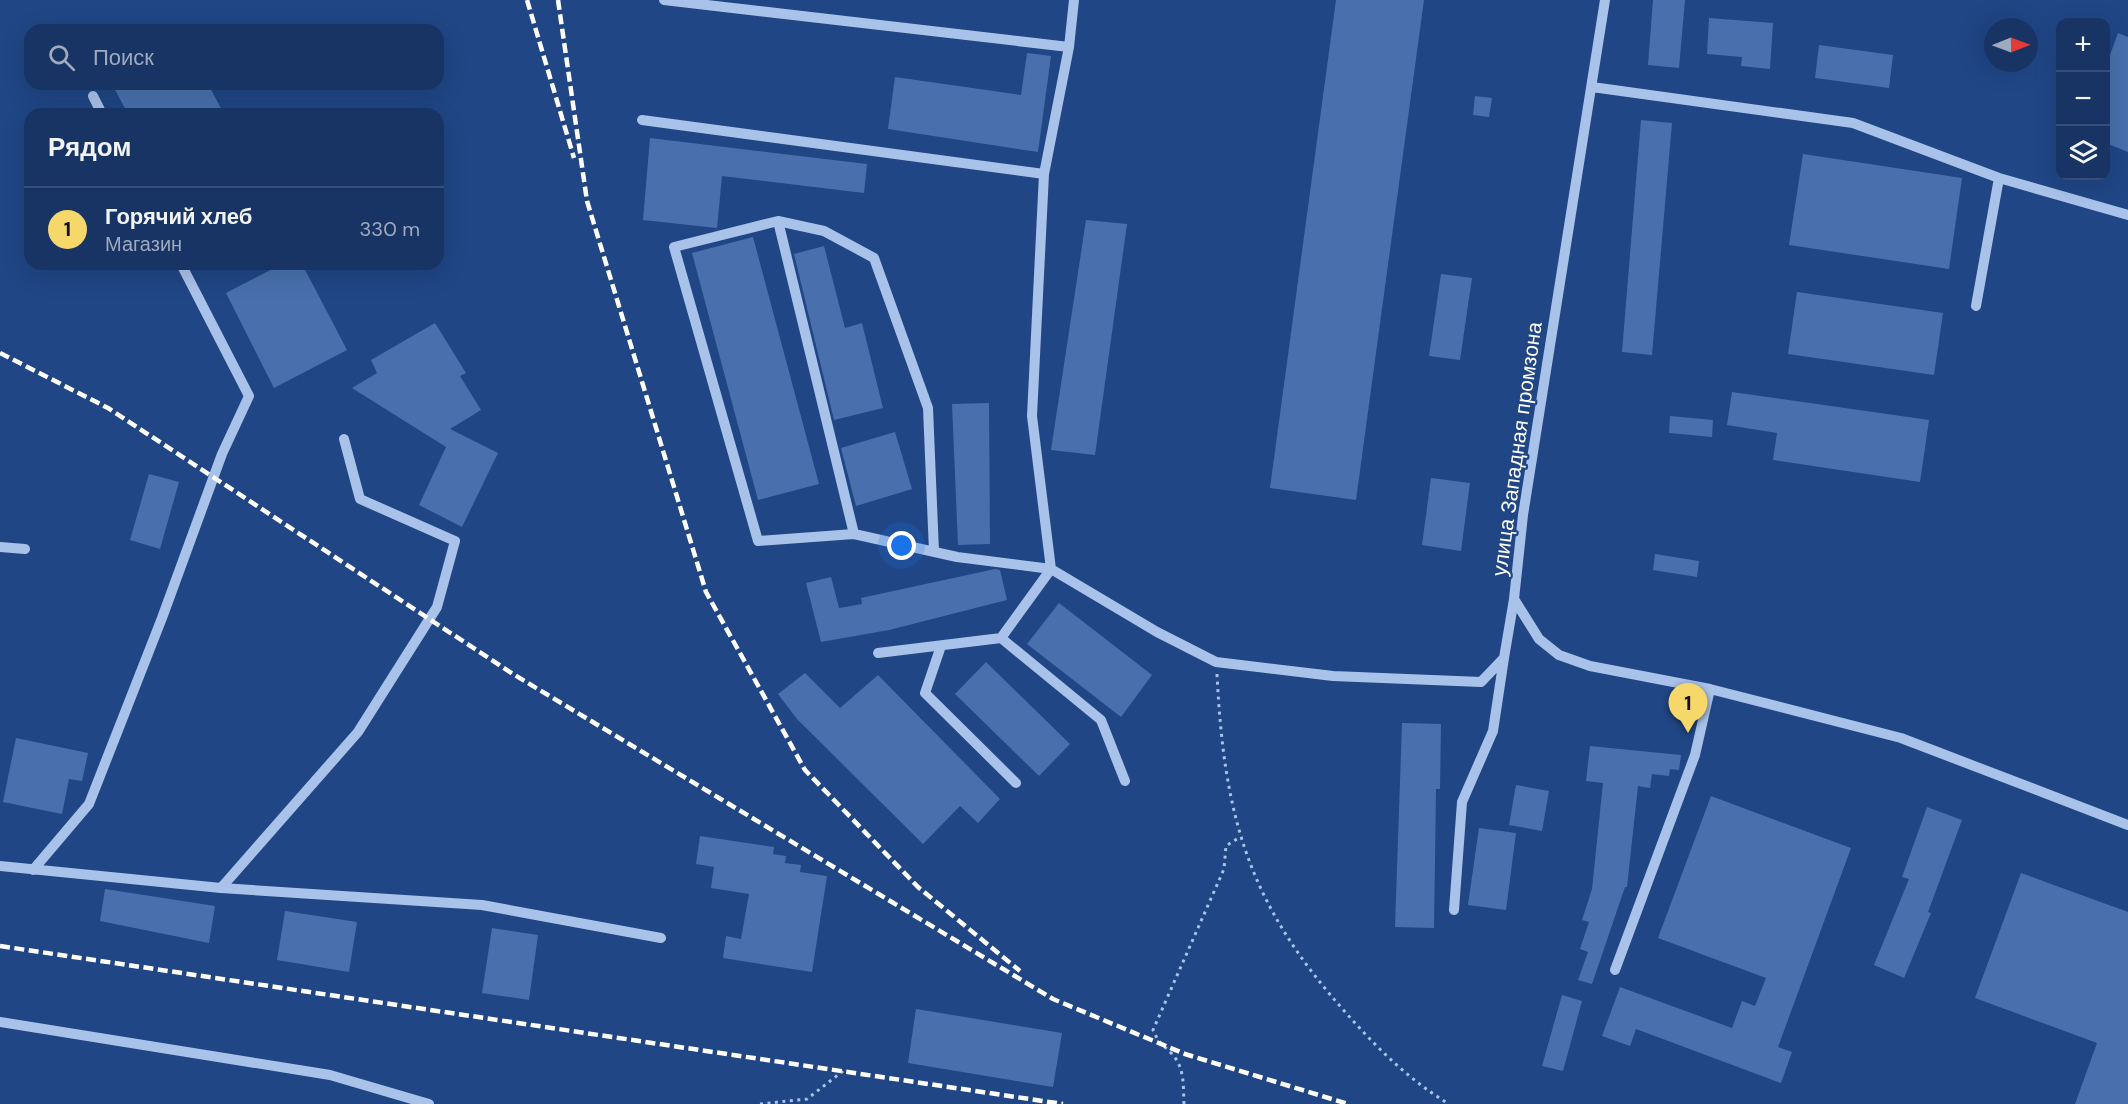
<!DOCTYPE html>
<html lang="ru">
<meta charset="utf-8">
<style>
:root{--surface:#183464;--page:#253f6d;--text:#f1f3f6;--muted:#9faabf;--line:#364f78;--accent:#f6d76a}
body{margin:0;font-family:"DM Sans",sans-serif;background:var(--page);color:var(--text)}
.controls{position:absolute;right:18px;top:18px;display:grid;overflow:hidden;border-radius:12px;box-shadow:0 6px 24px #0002}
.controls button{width:54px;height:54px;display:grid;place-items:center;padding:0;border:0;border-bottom:2px solid var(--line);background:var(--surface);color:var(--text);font:30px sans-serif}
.compass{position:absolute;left:1984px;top:18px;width:54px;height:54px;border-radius:50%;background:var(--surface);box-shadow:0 6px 24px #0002;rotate:89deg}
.you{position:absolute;left:902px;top:546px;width:21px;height:21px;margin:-15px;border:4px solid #fff;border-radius:50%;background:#1a73e8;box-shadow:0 0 0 9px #1a73e833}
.badge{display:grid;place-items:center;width:39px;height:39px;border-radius:50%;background:var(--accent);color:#111;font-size:20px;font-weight:700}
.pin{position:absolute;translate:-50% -50px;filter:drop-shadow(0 2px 3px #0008)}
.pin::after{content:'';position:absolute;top:32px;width:21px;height:18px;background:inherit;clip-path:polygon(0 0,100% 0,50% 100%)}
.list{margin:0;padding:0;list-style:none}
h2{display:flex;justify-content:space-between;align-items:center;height:78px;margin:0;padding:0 24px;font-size:26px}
h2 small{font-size:20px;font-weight:400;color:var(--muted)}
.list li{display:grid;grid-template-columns:39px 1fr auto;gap:18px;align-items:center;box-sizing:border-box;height:84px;padding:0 24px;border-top:2px solid var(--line)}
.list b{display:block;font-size:22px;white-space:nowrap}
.list p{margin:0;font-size:20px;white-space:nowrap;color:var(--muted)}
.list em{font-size:20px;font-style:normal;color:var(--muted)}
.icon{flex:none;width:33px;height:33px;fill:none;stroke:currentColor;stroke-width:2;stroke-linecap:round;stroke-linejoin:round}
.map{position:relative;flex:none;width:2128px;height:1104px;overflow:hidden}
.search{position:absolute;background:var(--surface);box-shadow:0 6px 24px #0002;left:24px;top:24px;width:420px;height:66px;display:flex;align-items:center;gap:15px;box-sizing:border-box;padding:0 21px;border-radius:18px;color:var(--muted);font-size:22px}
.panel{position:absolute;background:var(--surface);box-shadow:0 6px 24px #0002;left:24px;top:108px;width:420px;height:162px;border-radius:18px}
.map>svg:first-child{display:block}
.building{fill:#4970ad}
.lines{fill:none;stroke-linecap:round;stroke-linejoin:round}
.path{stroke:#a9c2e9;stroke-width:3;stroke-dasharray:3 4.5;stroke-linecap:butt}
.minor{stroke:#a9c2e9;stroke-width:10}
.rail{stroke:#fff;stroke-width:4.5;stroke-dasharray:10 4.5;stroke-linecap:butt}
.labels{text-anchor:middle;stroke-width:4.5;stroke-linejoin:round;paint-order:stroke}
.street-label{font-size:21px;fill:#fff;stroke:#204685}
</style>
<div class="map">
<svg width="2128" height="1104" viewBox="0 0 2128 1104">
<rect width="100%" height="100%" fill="#204685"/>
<path class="building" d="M1336,0H1424L1356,500L1270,488Z
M1653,0H1685L1679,68L1648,65Z
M1709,18L1773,23L1770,69L1741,66L1742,57L1707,54Z
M2118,33L2128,37V152L2106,143V66Z
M1819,45L1893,55L1889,88L1815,78Z
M1027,53L1051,56L1038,152L888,129L895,77L1021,95Z
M112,84H208L224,114H128Z
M1475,96L1492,98L1489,117L1473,115Z
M1641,120L1672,123L1652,355L1622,352Z
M650,138L867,164L864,193L722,176L717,228L643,220Z
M1803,154L1962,178L1949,269L1789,245Z
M1086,220L1127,224L1095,455L1051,450Z
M753,237L819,484L758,500L692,253Z
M824,246L845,328L862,323L883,408L834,420L794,254Z
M282,264H302L347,350L274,388L226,293Z
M1441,274L1472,278L1460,360L1429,356Z
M1797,292L1943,313L1934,375L1788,354Z
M435,323L466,373L460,376L481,410L450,429L498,453L462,527L419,505L446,447L352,388L377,373L371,360Z
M1732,392L1929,420L1920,482L1773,460L1777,433L1727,425Z
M989,403L990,544L958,545L952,404Z
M1670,416L1713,420L1712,437L1669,433Z
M895,432L912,489L856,506L841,448Z
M149,474L179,482L160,549L130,540Z
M1431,478L1470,483L1461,551L1422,545Z
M1655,554L1699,561L1697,577L1653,570Z
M995,569L1000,570L1007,600L889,630L821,642L806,583L831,577L839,608L862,604L861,598Z
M1059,603L1152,675L1121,717L1027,644Z
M986,662L1070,744L1039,776L955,694Z
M805,673L840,708L878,675L1000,799L978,823L960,806L923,844L797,719L778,694Z
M1402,723L1441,724L1440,789H1436L1434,928L1395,927Z
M16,738L88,753L82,781L69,779L62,814L3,802Z
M1590,746L1681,755L1679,770L1670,769L1669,776L1652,774L1650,788L1638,786L1627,887H1625L1592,984L1578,980L1588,952L1580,949L1589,922L1582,920L1592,889L1603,783L1586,781Z
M1516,785L1549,791L1542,831L1509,825Z
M1711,796L1851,848L1778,1047L1792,1052L1781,1083L1636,1029L1630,1046L1602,1036L1620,987L1732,1028L1742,1001L1755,1006L1766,978L1658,938Z
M1927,807L1962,820L1928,912L1931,913L1904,978L1874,965L1909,879L1902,877Z
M1479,828L1516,833L1506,910L1468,905Z
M700,836L774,847L773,854L786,856L785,863L801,865L800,872L827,876L812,972L723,958L726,936L741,939L749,894L711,888L714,867L696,864Z
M2021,873L2128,912V1104H2075L2097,1043L1975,998Z
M105,889L215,906L209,943L100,921Z
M285,911L357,922L349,972L277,960Z
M492,928L538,935L529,1000L482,993Z
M1562,995L1582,1001L1563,1071L1542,1066Z
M916,1009L1062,1033L1053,1087L908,1063Z"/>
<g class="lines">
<path class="path" d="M1217,674C1224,818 1249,905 1347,1014C1377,1048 1409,1080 1449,1104
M760,1104L807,1099L843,1071
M1184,1104C1183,1085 1185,1067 1171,1053C1162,1044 1158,1042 1153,1030L1224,869L1226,846L1240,837"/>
<path class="minor" d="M664,0L1069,47
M1074,0L1069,47L1044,174L1032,416L1051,569L1157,632L1216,662L1333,676L1481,682L1504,658L1514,599
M1605,0L1523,515L1514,599L1539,639L1559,655L1590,666L1710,689L1901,738L2128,825
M1592,87L1853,123L1999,178L2128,215
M93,96L102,114
M642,120L1044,174
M778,221L824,231L874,258L928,408L934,552
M1976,306L1999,178
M854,534L778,221L674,247L758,541L854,534L957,557L1051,569L1001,638L878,653
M0,547L25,549
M1001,638L1101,720L1125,781
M941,646L925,693L1016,783
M0,866L221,888L482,905L661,938
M33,870L89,804L162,618L222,454L249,396L181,264
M221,888L358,732L437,607L455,541L360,499L344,439
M1454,910L1462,802L1493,731L1504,658
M1615,970L1695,755L1710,689
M0,1022L330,1075L429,1104"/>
<path class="rail" d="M527,0L574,158
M558,0L587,201L706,592L805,770L918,887L1020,971
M0,353L108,408L513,674L1053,999L1185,1054L1348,1104
M0,946L1063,1104"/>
</g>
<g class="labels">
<g class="street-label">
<text transform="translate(1517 449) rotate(-82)" y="7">улица Западная промзона</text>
</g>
</g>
</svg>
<div class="controls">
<button>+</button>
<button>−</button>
<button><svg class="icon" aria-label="layers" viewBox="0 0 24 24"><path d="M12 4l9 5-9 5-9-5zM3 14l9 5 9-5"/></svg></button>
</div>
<svg class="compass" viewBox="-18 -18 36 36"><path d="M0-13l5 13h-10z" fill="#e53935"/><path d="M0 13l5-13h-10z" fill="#9faabf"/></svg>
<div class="you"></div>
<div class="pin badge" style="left:1688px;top:733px">1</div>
<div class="search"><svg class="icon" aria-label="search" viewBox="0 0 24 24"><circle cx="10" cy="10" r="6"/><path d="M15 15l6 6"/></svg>Поиск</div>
<section class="panel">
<h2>Рядом<small></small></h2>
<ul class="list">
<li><span class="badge">1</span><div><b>Горячий хлеб</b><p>Магазин</p></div><em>330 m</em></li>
</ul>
</section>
</div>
